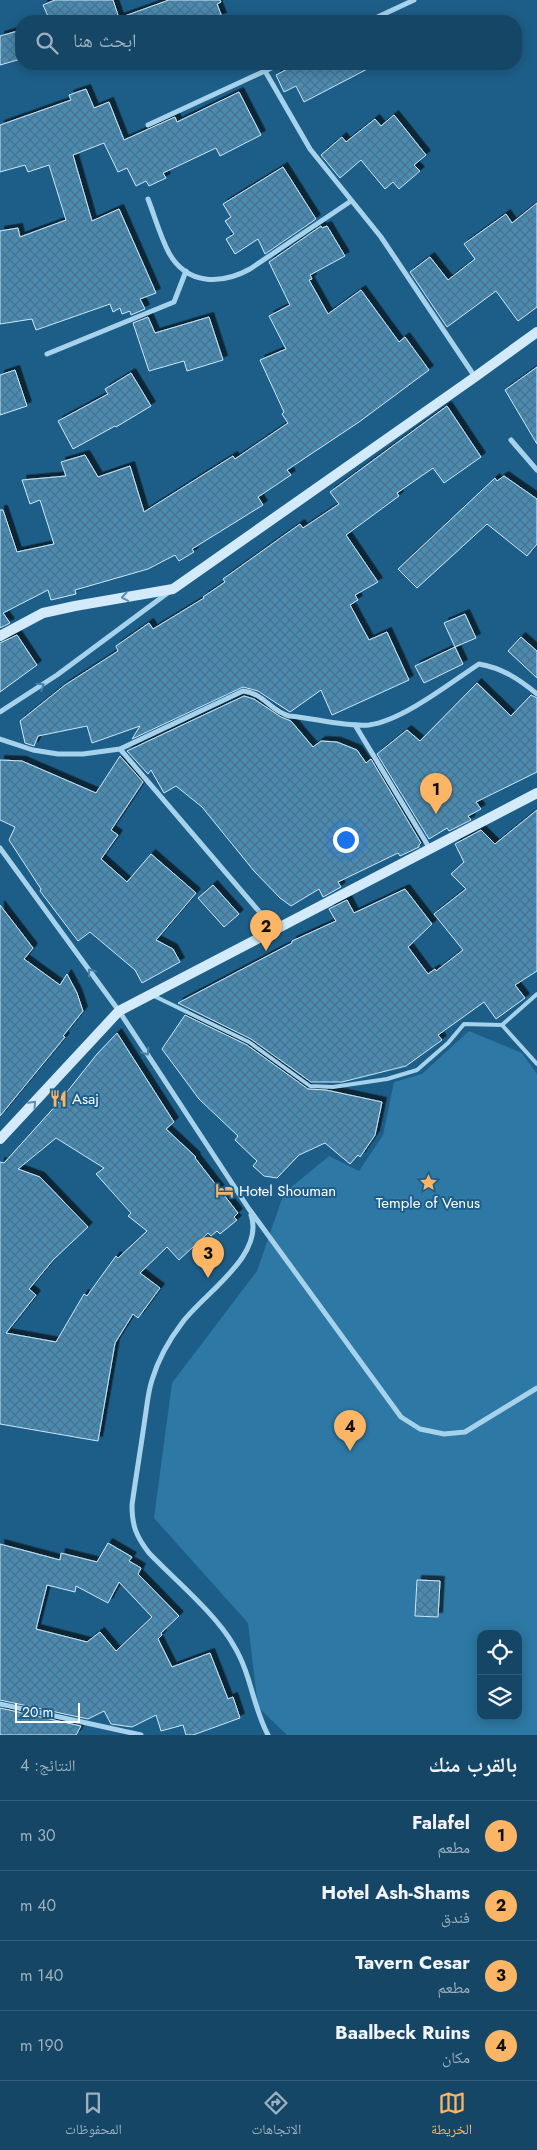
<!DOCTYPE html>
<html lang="ar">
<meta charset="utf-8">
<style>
:root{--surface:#164666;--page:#1f4d6c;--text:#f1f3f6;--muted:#9eb1bf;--line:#355e7a;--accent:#fbb564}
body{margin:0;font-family:Jost,"Noto Naskh Arabic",sans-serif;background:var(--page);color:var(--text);direction:rtl}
.controls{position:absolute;right:15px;bottom:15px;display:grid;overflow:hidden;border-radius:10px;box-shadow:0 2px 12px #0003}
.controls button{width:45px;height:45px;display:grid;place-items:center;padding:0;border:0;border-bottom:1px solid var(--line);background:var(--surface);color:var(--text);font:25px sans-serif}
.scale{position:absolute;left:15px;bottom:12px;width:65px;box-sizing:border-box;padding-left:5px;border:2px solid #fff;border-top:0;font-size:14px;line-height:18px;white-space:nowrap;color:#fff;-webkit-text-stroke:4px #1d5e88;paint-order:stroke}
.you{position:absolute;left:345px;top:839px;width:18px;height:18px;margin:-12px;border:4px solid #fff;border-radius:50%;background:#1a73e8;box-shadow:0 0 0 8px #1a73e833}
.badge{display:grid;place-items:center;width:32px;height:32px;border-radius:50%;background:var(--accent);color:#111;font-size:16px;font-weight:700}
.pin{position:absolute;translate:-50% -41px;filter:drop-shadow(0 1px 2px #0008)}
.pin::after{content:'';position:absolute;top:26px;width:18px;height:15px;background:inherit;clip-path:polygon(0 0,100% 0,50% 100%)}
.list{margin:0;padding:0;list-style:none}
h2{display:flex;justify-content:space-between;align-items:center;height:65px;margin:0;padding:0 20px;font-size:21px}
h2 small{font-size:16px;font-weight:400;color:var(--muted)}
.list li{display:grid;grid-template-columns:32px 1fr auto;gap:15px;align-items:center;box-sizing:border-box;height:70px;padding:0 20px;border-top:1px solid var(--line)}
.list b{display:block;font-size:19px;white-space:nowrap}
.list p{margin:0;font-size:16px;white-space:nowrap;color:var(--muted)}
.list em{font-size:16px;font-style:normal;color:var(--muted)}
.icon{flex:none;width:28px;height:28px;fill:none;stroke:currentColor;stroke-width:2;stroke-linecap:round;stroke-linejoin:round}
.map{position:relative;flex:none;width:537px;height:1735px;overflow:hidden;direction:ltr}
.search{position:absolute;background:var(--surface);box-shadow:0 2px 12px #0003;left:15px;right:15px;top:15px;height:55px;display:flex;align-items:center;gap:12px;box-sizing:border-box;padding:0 18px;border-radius:20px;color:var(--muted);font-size:19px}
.sheet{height:345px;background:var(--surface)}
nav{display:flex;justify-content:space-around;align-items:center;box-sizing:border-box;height:70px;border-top:1px solid var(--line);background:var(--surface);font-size:14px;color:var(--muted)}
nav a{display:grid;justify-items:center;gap:2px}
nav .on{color:var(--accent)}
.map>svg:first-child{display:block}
.park{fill:#2d78a4;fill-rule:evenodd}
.building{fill:url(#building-cross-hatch);stroke:#cbe8f8;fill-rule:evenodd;filter:url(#shadow)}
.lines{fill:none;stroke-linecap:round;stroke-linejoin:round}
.lane{stroke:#a6d2ec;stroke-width:4}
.street{stroke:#a6d2ec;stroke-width:5}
.secondary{stroke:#d2eaf9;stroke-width:10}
.oneway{stroke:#5c8fb0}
.oneway2{stroke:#4681a6}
.labels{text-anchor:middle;stroke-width:4;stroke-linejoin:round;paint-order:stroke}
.poi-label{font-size:15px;fill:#fff;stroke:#1d5e88;text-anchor:start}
</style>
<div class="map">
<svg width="537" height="1735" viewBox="0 0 537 1735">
<defs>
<pattern id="building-cross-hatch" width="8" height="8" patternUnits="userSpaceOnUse" patternTransform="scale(1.25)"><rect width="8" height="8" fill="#4a8bb2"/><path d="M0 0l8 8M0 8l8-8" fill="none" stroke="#4b7289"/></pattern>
<filter id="shadow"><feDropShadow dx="4.5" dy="-4.5" stdDeviation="0" flood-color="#0009"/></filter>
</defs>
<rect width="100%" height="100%" fill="#1d5e88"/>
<path class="park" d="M469,1031L522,1053L537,1074V1735H287L258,1707L248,1623L154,1518L172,1383L257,1271L284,1193L329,1156L359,1171L383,1135L394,1082L422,1074ZM481,1634H518V1716H481Z"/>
<path class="building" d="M55,0H113L119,18L169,0H220L221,2L217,4L222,17L208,21H183L182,16L168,21H50L43,5Z
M21,30V59L0,65V36Z
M297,64H377L304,102L296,86L284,92L276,75Z
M86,89L94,108L109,102L124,140L175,117L177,122L239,92L261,135L220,156L216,148L163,173L166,178L149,186L146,181L136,186L127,168L118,172L104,143L73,155L92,221L119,209L156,293L140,299L145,309L131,315L130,311L122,314L120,308L113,312L110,304L36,330L32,319L0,324V231L18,228L20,237L66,220L49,165L28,172L25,165L0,172V125L71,100L69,95Z
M394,115L426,155L414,165L420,171L399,189L393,182L385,189L361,160L340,178L321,155L342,137L346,142L375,119L381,126Z
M283,167L316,219L265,254L258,239L235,254L226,239L234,234L225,221L231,217L223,204Z
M537,203V307L518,321L496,291L447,327L410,272L430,257L448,280L475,259L464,244L506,214L512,223Z
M321,226L322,228L327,226L345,256L310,275L312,279L309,280L328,314L361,290L399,342L405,337L429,370L359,422L287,470L291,475L258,497L263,505L192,549L194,552L179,561L175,555L148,569L75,590L76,594L51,600L48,590L3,613L10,623L0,628V510H3L17,552L54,544L40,500L30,504L22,480L66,476L61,462L85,455L98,477L130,466L144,512L233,456L235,459L288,423L282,414L284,412L260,360L286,349L269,316L290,305L269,262Z
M148,317L155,333L209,317L223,360L187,371L184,361L149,371L133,323Z
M537,367V444L505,390Z
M15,370L27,406L0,415V375Z
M131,373L151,406L116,427L115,426L73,449L58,421L108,394L105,389Z
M447,406L481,457L444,483L433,468L397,493L399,496L346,535L378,582L355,595L358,600L350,605L369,640L387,632L409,680L332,715L321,690L290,712L258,691L243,687L132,739L140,726L92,743L87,726L38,736L34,746L25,743L20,721L65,685L118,651L116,646L149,623L153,629L204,598L203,597L225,582L223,579L300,524L303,528L339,504L330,492Z
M504,476L537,499V544L527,556L487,524L417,588L398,569L495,478L497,481Z
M465,614L476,638L455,647L444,623Z
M17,635L37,665L0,692V643Z
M521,637L537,651V678L508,651Z
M455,647L463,664L424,683L415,666Z
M477,683L511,716L531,695L537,698V772L476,802L481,809L468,816L471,820L449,831L447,828L429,839L377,754L407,730L420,741Z
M244,696L254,699L281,717L291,721L313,747L321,741L337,742L357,750L366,763L371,759L421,843L419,845V847L400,856L398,853L338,882L341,887L323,897L319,889L291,906L280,898L254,871L202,807L176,786L164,793L151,770L148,774L127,751Z
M120,756L143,782L111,830L118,835L101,859L127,882L151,854L196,893L156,940L173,949L180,962L142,983L135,970L90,932L78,941L40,891L41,889L9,840L15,827L0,820V760L22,761L96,793Z
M537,810V971L515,985L525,998L496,1019L484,1002L438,1035L442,1040L406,1066L342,1082H311L251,1039L178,1003L292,943V941L336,921L329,909L347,900L354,913L405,889L432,924L408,947L428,974L435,969L436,971L463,950L434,914L466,889L451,874L464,862L455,844L481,830L495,844Z
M213,885L239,914L224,927L198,898Z
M0,905L33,948L24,959L60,985L67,974L77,993L83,1011L63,1036L65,1037L0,1116Z
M185,1015L247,1045L308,1089L326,1090L382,1102L375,1135L360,1157L358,1155L350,1164L325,1143L299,1155L277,1178L264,1176L253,1166L257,1161L235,1140L238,1136L199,1099L162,1049Z
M117,1033L174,1122L166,1129L196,1157L195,1158L238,1213L234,1217L237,1220L220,1234L217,1231L211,1236L208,1233L179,1260L167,1247L140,1273L160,1288L138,1318L133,1314L115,1343L98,1441L0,1424V1162L4,1163L59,1102L97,1054ZM56,1138L104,1168L96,1174L131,1213L128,1216L147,1231L118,1258L116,1256L87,1296L84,1294L56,1342L6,1333L36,1295L29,1289L53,1260L88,1227L40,1177L18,1169Z
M108,1543L132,1557L129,1561L141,1568L138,1574L179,1616L161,1633L162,1635L158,1639L172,1667L210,1653L228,1699L233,1697L240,1718L193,1735H186L183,1725L161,1731L156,1715L132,1727L111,1724L104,1711L88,1719L0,1700V1544L60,1560L61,1553L97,1562ZM119,1582L152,1617L116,1651L100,1632L87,1642L36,1629L47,1585L75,1592L76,1586L108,1603Z
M417,1580L440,1581L438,1617L415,1616Z
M0,1708L81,1726L76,1735H0Z"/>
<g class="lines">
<path class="lane" d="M152,995L249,1042L310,1086L333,1087L387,1079L417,1070L448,1043L464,1024L502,1025L537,994
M502,1025L537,1064"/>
<path class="street" d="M369,21L414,0
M265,71L310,149L381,237L475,377
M148,125L280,64
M148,199C155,217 160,236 169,253C187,285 221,285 250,269L351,201
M47,354L174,302L186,271
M511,440L537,470
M0,712L57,675L169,592
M355,725L430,849
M0,739L33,750L58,754H83L120,749L243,691C263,693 271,711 289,716C314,718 345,727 369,725C402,721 450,683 479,664C502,668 519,679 537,694
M120,749L275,930
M0,848L119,1011L249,1209L401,1417L420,1429L444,1434L465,1432L537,1388
M251,1215C265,1256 203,1294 182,1323C169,1340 158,1360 152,1380C148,1392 147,1406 145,1418C141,1447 136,1476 132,1505C132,1526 136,1536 149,1553C174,1579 217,1615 234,1646C251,1674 253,1707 268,1735
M0,1704L141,1735"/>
<path class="secondary" d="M0,636L43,613L75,606L173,589L475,377L537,332
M0,1139L119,1011L537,793"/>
</g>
<defs><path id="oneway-chevron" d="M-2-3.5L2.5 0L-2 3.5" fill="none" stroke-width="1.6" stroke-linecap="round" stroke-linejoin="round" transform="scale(1.25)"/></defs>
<g class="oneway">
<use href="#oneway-chevron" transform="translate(125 597) rotate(170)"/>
<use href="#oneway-chevron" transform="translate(33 1104) rotate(-47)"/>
</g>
<g class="oneway2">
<use href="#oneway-chevron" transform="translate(41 686) rotate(-33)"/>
<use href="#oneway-chevron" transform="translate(91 972) rotate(-126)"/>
<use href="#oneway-chevron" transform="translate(146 1052) rotate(57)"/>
</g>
<defs>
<symbol id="restaurant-bare" viewBox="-9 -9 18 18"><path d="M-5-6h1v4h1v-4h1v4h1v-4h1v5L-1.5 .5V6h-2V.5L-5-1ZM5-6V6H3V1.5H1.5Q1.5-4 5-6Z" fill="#fbb564" stroke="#1d5e88" stroke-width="2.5" paint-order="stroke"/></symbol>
<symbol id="sight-bare" viewBox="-9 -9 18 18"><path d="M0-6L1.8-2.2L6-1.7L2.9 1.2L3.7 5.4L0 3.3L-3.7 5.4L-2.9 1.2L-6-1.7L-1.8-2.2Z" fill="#fbb564" stroke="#1d5e88" stroke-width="2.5" paint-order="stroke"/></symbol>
<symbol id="hotel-bare" viewBox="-9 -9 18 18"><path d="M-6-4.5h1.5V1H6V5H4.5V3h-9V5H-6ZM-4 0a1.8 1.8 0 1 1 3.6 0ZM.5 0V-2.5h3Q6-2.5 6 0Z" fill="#fbb564" stroke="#1d5e88" stroke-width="2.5" paint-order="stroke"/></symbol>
</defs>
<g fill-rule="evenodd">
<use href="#restaurant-bare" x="46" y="1086" width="25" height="25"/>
<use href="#sight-bare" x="416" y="1170" width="25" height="25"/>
<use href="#hotel-bare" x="212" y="1178" width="25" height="25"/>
</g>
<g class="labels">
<g class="poi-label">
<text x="72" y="1104">Asaj</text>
<text x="239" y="1196">Hotel Shouman</text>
<text x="428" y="1208" text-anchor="middle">Temple of Venus</text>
</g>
</g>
</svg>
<div class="controls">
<button><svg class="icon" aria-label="locate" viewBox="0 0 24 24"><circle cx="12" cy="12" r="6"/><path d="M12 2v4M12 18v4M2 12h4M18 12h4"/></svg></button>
<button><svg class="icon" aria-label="layers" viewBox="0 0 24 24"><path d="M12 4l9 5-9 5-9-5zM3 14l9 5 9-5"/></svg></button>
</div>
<div class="scale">20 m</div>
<div class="you"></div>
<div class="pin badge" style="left:436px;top:814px">1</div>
<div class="pin badge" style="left:266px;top:951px">2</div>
<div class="pin badge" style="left:208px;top:1278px">3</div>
<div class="pin badge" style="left:350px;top:1451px">4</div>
<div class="search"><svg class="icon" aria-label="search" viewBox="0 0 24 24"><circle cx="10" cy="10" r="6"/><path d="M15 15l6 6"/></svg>ابحث هنا</div>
</div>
<section class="sheet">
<h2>بالقرب منك<small>النتائج: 4</small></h2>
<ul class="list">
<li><span class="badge">1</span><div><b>Falafel</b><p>مطعم</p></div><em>30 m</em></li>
<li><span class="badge">2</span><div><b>Hotel Ash-Shams</b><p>فندق</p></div><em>40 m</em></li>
<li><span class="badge">3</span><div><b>Tavern Cesar</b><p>مطعم</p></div><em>140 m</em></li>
<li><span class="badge">4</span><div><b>Baalbeck Ruins</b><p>مكان</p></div><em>190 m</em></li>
</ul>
</section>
<nav>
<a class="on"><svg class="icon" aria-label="map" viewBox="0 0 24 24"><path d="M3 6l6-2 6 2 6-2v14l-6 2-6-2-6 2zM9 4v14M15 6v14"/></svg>الخريطة</a>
<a><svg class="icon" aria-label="directions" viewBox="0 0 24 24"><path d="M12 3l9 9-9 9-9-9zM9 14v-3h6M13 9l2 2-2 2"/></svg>الاتجاهات</a>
<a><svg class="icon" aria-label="saved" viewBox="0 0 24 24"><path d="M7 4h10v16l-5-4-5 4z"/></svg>المحفوظات</a>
</nav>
